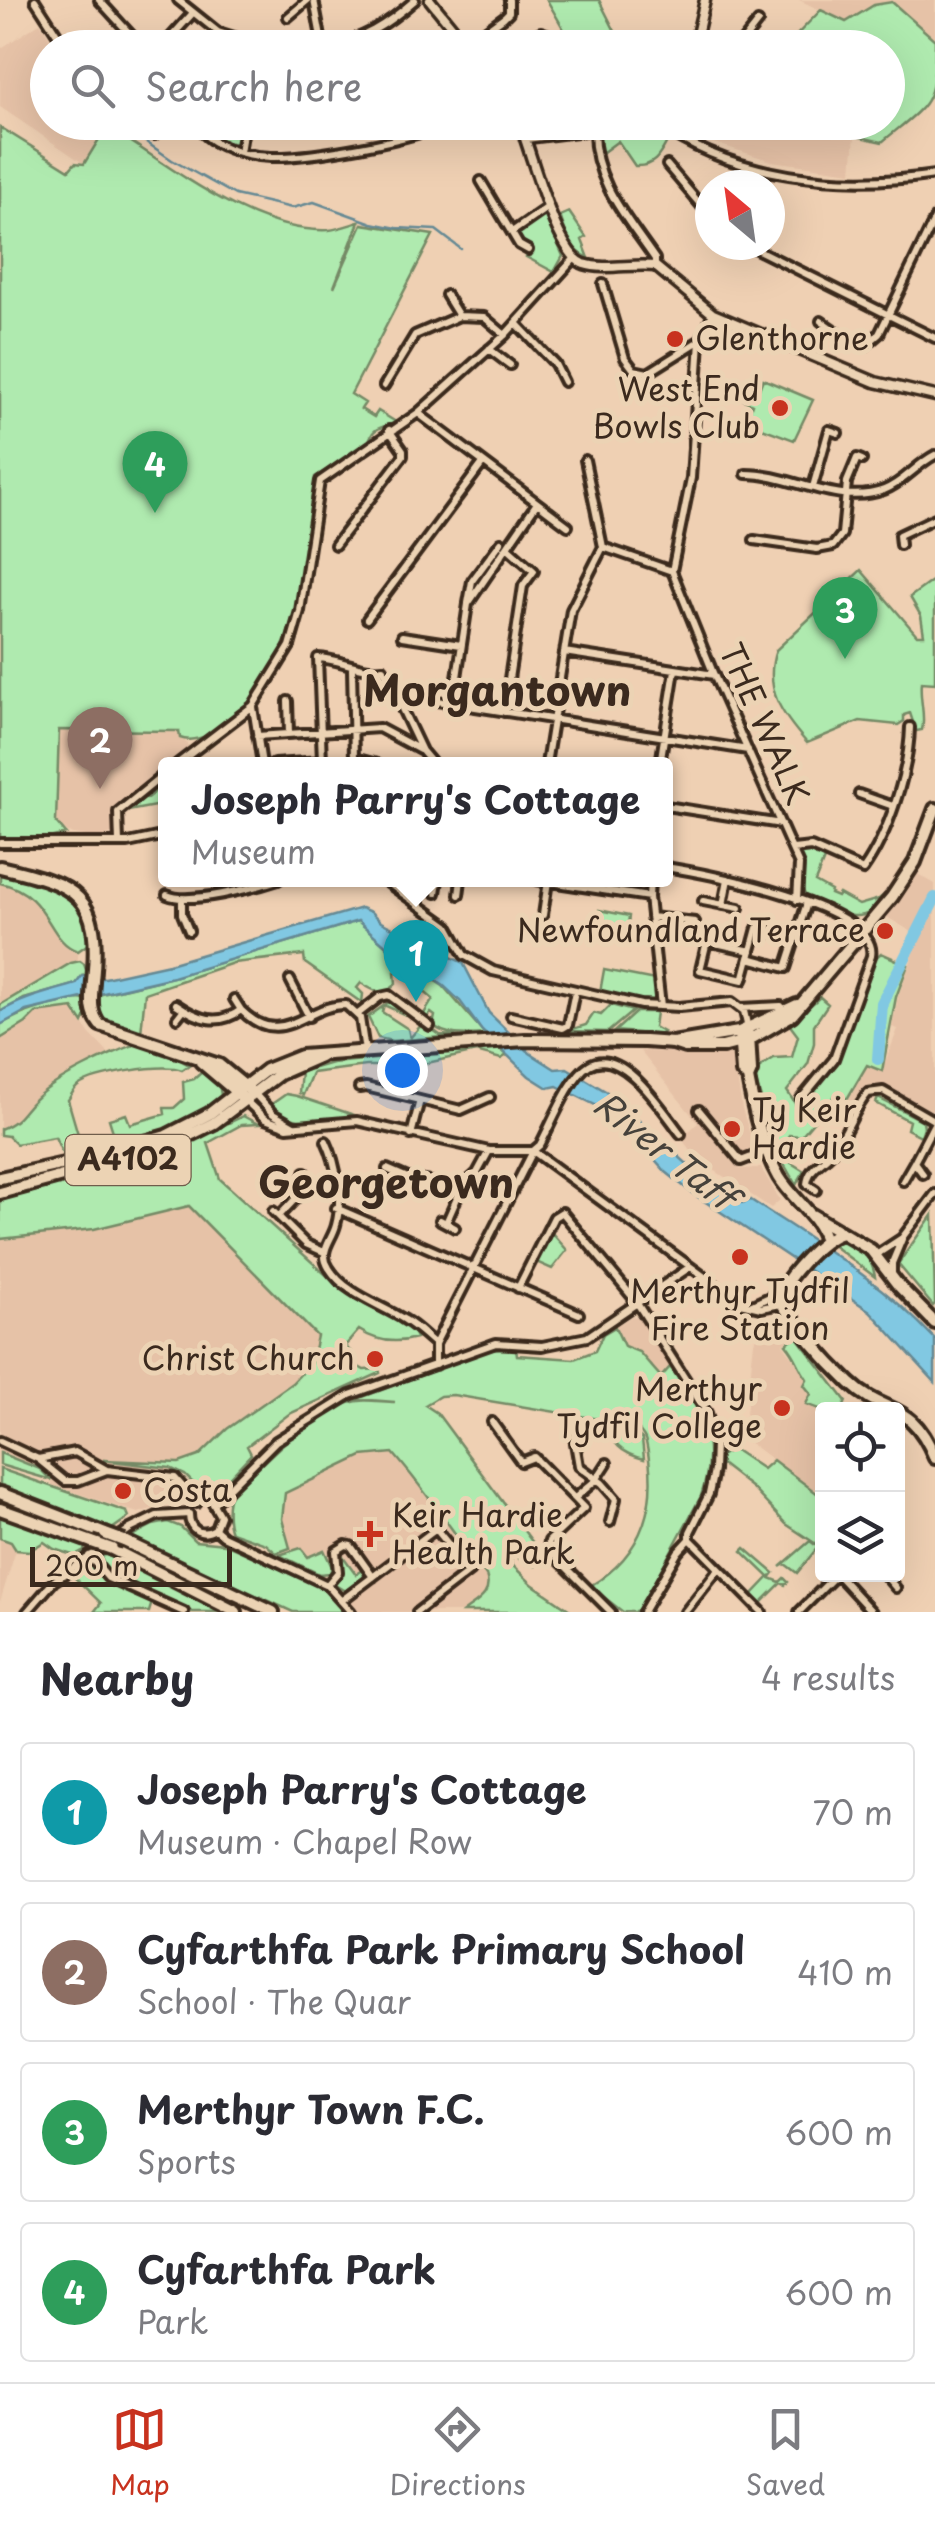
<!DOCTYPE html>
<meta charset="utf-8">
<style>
:root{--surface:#fff;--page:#f7f7f7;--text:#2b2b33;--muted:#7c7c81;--line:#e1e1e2;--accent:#c8321e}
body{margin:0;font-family:"Playpen Sans",sans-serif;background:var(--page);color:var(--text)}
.controls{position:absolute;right:30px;bottom:30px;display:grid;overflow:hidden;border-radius:10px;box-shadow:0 10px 40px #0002}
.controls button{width:90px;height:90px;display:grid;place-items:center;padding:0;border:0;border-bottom:2px solid var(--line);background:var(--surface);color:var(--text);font:50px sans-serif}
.compass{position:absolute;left:695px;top:170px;width:90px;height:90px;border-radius:50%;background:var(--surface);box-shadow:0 10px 40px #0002;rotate:331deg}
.scale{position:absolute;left:30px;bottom:25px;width:202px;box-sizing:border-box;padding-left:10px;border:5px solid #3b2a1e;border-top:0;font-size:28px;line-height:35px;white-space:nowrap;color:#3b2a1e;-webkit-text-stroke:8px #ecd3b4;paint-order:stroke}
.you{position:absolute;left:402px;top:1070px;width:35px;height:35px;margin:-25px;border:8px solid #fff;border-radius:50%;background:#1a73e8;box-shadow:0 0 0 15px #1a73e833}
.badge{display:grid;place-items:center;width:65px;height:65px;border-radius:50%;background:var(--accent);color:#fff;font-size:32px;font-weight:700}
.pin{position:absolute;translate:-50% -82px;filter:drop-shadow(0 2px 5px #0008)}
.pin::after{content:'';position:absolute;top:52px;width:35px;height:30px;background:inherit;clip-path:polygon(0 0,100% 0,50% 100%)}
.popup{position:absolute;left:158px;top:757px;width:515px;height:130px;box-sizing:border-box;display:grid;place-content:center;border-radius:10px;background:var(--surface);filter:drop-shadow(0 2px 8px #0005);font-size:32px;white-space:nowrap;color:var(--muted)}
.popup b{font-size:38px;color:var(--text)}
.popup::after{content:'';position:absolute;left:50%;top:100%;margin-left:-20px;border:20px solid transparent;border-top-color:var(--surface)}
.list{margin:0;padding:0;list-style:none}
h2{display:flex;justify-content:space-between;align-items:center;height:130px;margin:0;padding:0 40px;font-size:42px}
h2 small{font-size:32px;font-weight:400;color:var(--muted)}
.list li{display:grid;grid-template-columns:65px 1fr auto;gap:30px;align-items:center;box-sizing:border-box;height:140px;margin:0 20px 20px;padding:0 20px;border:2px solid var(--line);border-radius:10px}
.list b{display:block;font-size:38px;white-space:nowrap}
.list p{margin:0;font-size:32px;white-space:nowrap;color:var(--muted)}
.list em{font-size:32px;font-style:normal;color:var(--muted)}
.icon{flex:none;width:55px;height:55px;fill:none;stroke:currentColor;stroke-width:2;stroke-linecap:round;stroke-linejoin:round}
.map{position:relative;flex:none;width:935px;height:1612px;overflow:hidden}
.search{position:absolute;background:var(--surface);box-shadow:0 10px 40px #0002;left:30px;right:30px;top:30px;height:110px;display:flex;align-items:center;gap:25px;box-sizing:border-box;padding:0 35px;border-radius:55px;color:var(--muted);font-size:38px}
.sheet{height:770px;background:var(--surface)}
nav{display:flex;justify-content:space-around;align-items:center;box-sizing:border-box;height:140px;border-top:2px solid var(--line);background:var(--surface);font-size:28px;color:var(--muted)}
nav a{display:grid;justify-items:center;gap:5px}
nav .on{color:var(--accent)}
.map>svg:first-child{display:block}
.built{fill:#e6c2a7}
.green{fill:#afeaaf;stroke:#758a66;stroke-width:2.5}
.water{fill:#81c8e2;stroke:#658994;stroke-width:2.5}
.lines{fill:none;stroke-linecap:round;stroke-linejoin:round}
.stream{stroke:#658994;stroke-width:2.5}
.river{stroke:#81c8e2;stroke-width:12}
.minor-casing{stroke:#3b2a1e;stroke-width:14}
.tertiary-casing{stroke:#3b2a1e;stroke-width:15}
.primary-casing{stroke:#3b2a1e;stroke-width:18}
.trunk-casing{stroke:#3b2a1e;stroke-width:18}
.minor{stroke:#ecd3b4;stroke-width:6}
.tertiary{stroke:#ecd3b4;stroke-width:8}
.primary{stroke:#ecd3b4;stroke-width:10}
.trunk{stroke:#ecd3b4;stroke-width:10}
.trunk-bridge-casing{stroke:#3b2a1e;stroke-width:18;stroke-linecap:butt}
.trunk-bridge{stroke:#ecd3b4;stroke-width:10}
.poi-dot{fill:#c8321e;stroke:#ecd3b4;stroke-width:4}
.labels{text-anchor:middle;stroke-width:10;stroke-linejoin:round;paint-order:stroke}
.shield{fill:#ecd3b4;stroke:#705d4b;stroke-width:2.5}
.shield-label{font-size:30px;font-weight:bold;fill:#3b2a1e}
.poi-label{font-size:32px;fill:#3b2a1e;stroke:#ecd3b4;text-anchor:start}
.street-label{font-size:32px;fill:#3b2a1e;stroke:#ecd3b4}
.water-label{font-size:35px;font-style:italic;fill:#46423b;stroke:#ecd3b4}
.district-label{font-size:42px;font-weight:bold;fill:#3b2a1e;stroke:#ecd3b4}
</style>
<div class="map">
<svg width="935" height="1612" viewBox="0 0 935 1612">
<rect width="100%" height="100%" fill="#efd0b3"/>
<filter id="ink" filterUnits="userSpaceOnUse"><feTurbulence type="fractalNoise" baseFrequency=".01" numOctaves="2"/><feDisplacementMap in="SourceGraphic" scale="20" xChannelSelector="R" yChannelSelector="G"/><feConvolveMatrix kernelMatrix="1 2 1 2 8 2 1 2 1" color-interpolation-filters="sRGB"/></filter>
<g filter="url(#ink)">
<path class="built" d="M799,0H935V87L926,105L882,142L855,136L852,172L772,161L692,136L713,123L888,122V48L785,47L820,10Z
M40,23L55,47L48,48V122L108,123L83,163L0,107V49Z
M59,730L179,731L190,749L174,764H166V771L115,810L114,833L99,838L68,833L56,822Z
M916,873L935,884V893L912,932L887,917Z
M0,883L16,886L33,899L62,942L78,951V961L0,1005Z
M935,908V1112L883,1086L867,1088L852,1102L848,1099L867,1065L882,1070L898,1029L892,1027L898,997L926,919Z
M73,1008L89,1033L109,1054L36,1097L17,1122L0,1129V1039L26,1023L36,1013Z
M640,1051L728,1054L734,1058L742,1109L754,1146L751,1154L740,1155L702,1108L696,1112L740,1169L761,1168L780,1200L771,1208L696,1158L681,1138L698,1123Z
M189,1206L317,1336L318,1341L311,1363L292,1383L227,1429L199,1456L184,1462L170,1463L166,1487L174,1491L177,1502L138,1513L52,1485L51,1479L0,1453V1239L94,1229Z
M632,1316L639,1318L670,1367L661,1378L639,1352L624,1346L616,1334L615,1327Z
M779,1320L790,1337L783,1344L808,1379L812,1394L807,1404L822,1412V1497L750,1443L745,1422L754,1342L765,1326Z
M393,1453L427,1493L439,1514L486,1575L490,1585L488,1593L463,1612H345L323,1588L269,1564L276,1553L290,1548L282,1519L285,1493L362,1456Z
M0,1538L11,1542L16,1550L0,1602Z"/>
<path class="green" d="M547,0H599L620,41L629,47H568L562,39L567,35Z
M892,2L935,40C935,106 931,101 882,142L847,134L835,123L888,122V48L785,47L821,10L846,22L874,5Z
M202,123H242L238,143C225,145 208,134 202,123Z
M609,123H646L669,138C660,155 655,167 635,166L618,141L599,155L598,137Z
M107,126C169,165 252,234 329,230C338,229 349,225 359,222L334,287L362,224L433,235L351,394L365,403L361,409L374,417L378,411L396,422C381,429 373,425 368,444L315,477C304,563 301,665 228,722C214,733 196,744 180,738L179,731L59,730L56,822L66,834L49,838L0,837V127L69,170L75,163L84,164Z
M569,212L586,237L582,240L589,258C569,249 567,235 560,216Z
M541,214H545L563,256L554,272L526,257L529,249L516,235Z
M763,379L813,400L794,440L746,422L752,404L744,400L747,394L756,396Z
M935,568V683L921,682C919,700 926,716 922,730L916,731L910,713L904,715V721L898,725L860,721L807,743C782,715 763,689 776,650L861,570L917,635H924L921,616L910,597L932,581Z
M166,783V804L128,811L127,806L138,797L147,798Z
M810,849L825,857L815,882L831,891L830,894L837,897L839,894L859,905L879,899L884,895L886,897C862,932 836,911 806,896C798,885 802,865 796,851Z
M0,872C25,877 70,883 83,909C87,919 89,932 91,942L78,951C46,941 51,894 0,883Z
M599,910L629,916L626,943L593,937Z
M358,921L398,956L443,986L485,1034C468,1035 445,1037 433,1025L435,1016L431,1013L425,1020L422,1017L433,999L401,973L395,972L396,984C384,997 373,991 361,983L357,988L363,994L362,1003L305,963L304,955L233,963L145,993L141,1033C118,1026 96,1025 98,995L173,977Z
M881,953L908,965L896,997L882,1071L867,1065L847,1099L837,1093L801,1136L789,1135L780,1149L784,1153L782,1157L804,1171L796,1185L777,1152L755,1078L757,1069L774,1058L792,1057L798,1036L789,1024L820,997L828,1004L814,1025V1043L808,1064L787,1091L798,1108L834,1063L872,961Z
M80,961L84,964L88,975L82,976L76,984L24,999L0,1012V1005L71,963Z
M604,970L655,980V1002L600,992Z
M78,999L86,1000L87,1014L83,1023L73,1008L36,1013L26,1023L0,1039V1025C25,1010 50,1005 78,999Z
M389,1002L421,1022L384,1005L382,1012L408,1029L410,1038L423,1023L440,1035L456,1036L392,1041L378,1038L368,1017Z
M611,1005L633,1011L608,1032L566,1031L586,1025L594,1013L601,1015Z
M636,1012H656L654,1027L663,1032L660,1035L615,1031Z
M136,1044L173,1056L189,1065L182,1070C163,1063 95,1074 78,1086C73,1090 71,1096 68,1100L80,1141L113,1132L109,1119L126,1114L130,1124L165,1114L164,1108H174L184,1099L183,1082L194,1079L202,1072L219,1084L221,1095C191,1131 109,1147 64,1157L55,1137L16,1144L8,1136L0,1135V1129C22,1120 20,1112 36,1098C57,1078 109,1054 136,1044Z
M493,1048H499L507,1055L501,1059L476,1052L414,1066H366L312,1073L303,1095L299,1093L301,1072L332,1063Z
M286,1094L297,1096L369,1120C335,1115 296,1132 269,1106Z
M878,1098L923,1121L924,1127L921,1136L907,1129L909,1121L876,1103Z
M243,1116L258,1124L241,1125L208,1143L220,1179L335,1283L365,1305L411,1327L416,1338C395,1344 377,1342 359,1330L345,1346L355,1356L357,1366L364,1370L379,1369L380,1373L289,1414L247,1446L251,1454L218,1489L203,1493L185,1475L170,1468L103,1460L179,1463L199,1456L227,1429L292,1383L311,1363L317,1336L189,1206L94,1229L0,1239V1199L116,1170L157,1157Z
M933,1214L935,1304L933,1306L898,1264Z
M551,1232L567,1250L552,1269L536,1262Z
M836,1241C858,1240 872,1257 875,1277L831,1244Z
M615,1327L624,1346L639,1352L661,1377L670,1367C702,1409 719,1443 701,1496L638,1612H623L590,1586C645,1554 659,1501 646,1442C644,1431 632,1427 630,1419H598L453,1395L440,1396L425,1405L437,1413L536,1547L535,1566L526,1564L512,1553L511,1564L532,1584L573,1612H463C477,1601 493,1595 486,1575C455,1535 427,1492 393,1453L362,1456L285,1493L282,1519L290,1548L276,1553L266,1544L231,1532C227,1523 226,1502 231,1494C266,1461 301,1419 349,1403C364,1398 380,1402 395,1402L357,1399L490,1350L516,1348L517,1355L574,1359L595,1351L603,1334Z
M796,1336L846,1401L843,1409L822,1410L806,1404L811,1394L804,1385L807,1379C797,1365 798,1358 786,1344Z
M604,1422L626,1424L642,1439L644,1459C619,1453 614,1444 604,1422Z
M733,1449L763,1469L773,1460L822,1497V1548L786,1524L752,1488L721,1464L720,1456Z
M0,1453L40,1469L51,1480L0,1465Z
M0,1469L127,1512L129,1517L112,1529L0,1487Z
M0,1515L85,1546L84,1551L75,1556L54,1549L44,1542L29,1551L16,1550L11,1542L0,1538Z
M168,1522L181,1527L195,1541L225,1544L323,1588L345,1612H293L130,1537L153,1525Z
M810,1541L818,1547L797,1573L785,1564L780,1567Z
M301,1548L308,1557L324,1550L332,1567L330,1573L319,1574L279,1555Z
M745,1548L774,1573L770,1578L780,1582L784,1578L788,1582L785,1585L781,1583L761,1603L752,1595L769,1577L742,1551Z
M340,1552L356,1574L363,1569L364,1577L345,1591L335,1585L343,1570Z
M105,1554L230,1612H192L115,1577L107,1571L101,1558Z
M90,1566L113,1586L152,1602L149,1612H94L101,1603L70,1573Z"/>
<path class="water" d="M361,908L371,912L381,922L463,963L489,1013L530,1053L555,1069L567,1068L607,1092L705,1180L742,1203L751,1200C816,1243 879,1279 935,1339V1382L870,1311L692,1193L666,1172L615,1115L557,1086L548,1088L529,1076L482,1031L460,1001L444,986L398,956L358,921L173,977L26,1011L0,1025V1012C24,997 50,992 76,984L82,976L105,978L169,964Z"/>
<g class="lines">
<path class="stream" d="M117,122L172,160L235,195L292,208L314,202L372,223L397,228L436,230L461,249"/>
<path class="river" d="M878,1059L882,1003L935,898"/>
<defs>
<path id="minor" d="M35,0L66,48
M99,0L143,48
M178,0L218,32L269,48
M314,0L323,48
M288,17L308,0
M492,27L510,46L541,32L555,37L564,48
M466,45L504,17L509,12V0
M114,48L129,33
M161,48L192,14
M326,48C365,38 384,27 415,0
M744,48L743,41L758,22
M142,122L154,135
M196,122C207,147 246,156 271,157C309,158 416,140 448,122
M655,122C733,179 842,189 935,175
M594,129C593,181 627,218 655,259V266
M674,136L684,127L702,122
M240,152L245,122
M667,165L710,216
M481,181L519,245L528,250
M512,232L548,207
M748,245L935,338
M603,284L625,358L634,370L648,373L699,341
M446,295L459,316L484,317L505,335
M713,314L700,341L691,478L672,571L714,675L799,865L797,900
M821,321L851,342L865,346L879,334L935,218
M516,323L555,364L564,382
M489,349L510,365
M384,386L415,335L459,316
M418,413L568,526
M585,460L603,547
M746,474C791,474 838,507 884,490C903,483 917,464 935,455
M813,487L829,430L838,433
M754,540L817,549L833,546L842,534L847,482L857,458L862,460
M335,545L403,456V450L389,430
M900,545L899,535L935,518
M603,547L672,571
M468,603L472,581L501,542
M367,619L483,463
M402,636L461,645
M564,652L714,675
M352,669L354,758L352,764
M418,698L748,750
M288,701L289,734
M453,704L468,604L537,503
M253,707L262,764
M504,712L523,586L534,571L507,547
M257,736L379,728L420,750
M354,758L377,764
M177,764L253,706L290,646L300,611L320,481L418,413L505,335L574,259
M274,764L322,761L318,658C340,659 362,672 383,669L422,751L433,764
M546,764L571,610L603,547
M660,764L675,670
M859,794L893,806
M666,806L781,824
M0,843H128L166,835
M119,843L118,812L166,773
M793,849L811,847L863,870C889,833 909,771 910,727
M666,867C704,873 881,906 871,956L834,1059L801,1099
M384,880L448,926L464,955L493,971L641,1005L679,1007L732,1002L744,1011L748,1029
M537,880L649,897
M650,880L649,897L661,1006
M436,893L438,880
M167,895C189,905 254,888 278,880
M459,895L461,880
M182,899V914L189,931
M703,901L739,908
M723,905L728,879
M543,915L548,881
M651,917L695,922
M751,951L707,941L700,970L743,980L757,928L796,939
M749,958L786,968L807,903
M290,980L309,1017
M234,999L241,1010
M176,1004C198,1019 218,1027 241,1010C282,1051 306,1004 346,1005L360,1018L365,1051
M741,1008L781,1006
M358,1014L380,997L389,995L430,1026
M511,1016L563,1028L568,1025L575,991
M177,1018L184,1009
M359,1088L366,1087L461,1110L490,1097
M254,1093L273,1114L294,1126
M245,1100L265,1119L287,1127L357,1121L489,1151H533
M699,1110L741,1161L767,1151
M411,1135L420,1100
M326,1141C337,1164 343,1200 336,1225C332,1241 318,1251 329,1268C345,1294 380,1304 405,1320C416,1326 425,1336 435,1344
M533,1151L740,1303L761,1308L781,1304
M387,1169L410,1179L462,1187L477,1173L489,1151
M923,1174L914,1162L935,1122
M903,1181L914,1162
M393,1188L398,1174
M816,1190L807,1184C809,1165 825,1163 835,1148C848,1131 854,1109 868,1093L883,1091L935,1121
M336,1208L579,1314
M273,1211L306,1244L324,1252
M279,1216L300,1194L305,1172
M440,1220L455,1228
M446,1223L462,1187
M876,1255L902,1238L935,1194
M892,1274V1263L902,1239
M518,1288L554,1217L562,1212L635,1300L707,1413L715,1444L714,1470L709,1494L690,1532V1539
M752,1305L780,1292
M435,1365V1344L533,1151L540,1145C551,1125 570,1076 589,1065C622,1045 663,1111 681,1134
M492,1422L521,1462L534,1457L584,1508L549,1541L548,1549L611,1612
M574,1437L579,1466L602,1483L616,1499L610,1522
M0,1441L38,1459L65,1481H78L107,1470
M38,1459L75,1452L107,1470L175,1478L197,1503
M575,1498L596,1480L607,1463
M213,1504L276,1441L350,1395L496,1343L542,1346L587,1337L690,1267
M213,1504L220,1516L215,1529
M189,1514C189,1531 202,1537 215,1529
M215,1529L223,1536L327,1585L351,1612
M690,1539L762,1612
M89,1556L108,1578L184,1612
M837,1574L872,1612
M884,1574L896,1588
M327,1585L338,1572L336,1551L346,1545L351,1546L373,1577
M341,1601L436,1529L470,1571L417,1612
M27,1612L54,1581L130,1529L157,1516L189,1514
M643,1612L678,1552L690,1539
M685,1612L718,1570
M799,1612L837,1574"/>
<path id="tertiary" d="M430,0L469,48
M694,48L705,0
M519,122C532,153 556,254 584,264C606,271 632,263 655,266L713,314L875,382L935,396
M526,138L589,130L603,122"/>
<path id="primary" d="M0,867C77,885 102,894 93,981C92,998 89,1011 100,1025L219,1065L253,1093
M739,1032L742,1072L748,1078C754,1111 762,1147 779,1177C792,1199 819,1216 825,1241
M673,1043L739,1032L797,1005
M201,1062L241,1096
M748,1078L751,1071L749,1035
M0,1178L87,1159L166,1136L209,1114L266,1070L301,1056L525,1040L645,1041L673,1043L685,1047H722L749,1040L792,1015L892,897L915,862L935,809
M0,1193L162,1149L214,1123L279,1074L320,1056
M812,1215L871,1250L898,1285L935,1323
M842,1233C822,1237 781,1281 779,1300C799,1329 825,1359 850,1383C886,1417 911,1399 935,1458"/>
<path id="trunk" d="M0,1493L105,1534
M0,1509L92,1542
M124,1541L273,1612
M112,1549L236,1612"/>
</defs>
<use href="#minor" class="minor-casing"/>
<use href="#tertiary" class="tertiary-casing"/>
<use href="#primary" class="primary-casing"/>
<use href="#trunk" class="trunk-casing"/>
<use href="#minor" class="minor"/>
<use href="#tertiary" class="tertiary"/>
<use href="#primary" class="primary"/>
<use href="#trunk" class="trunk"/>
<defs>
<path id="trunk-bridge" d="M105,1534L124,1541
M92,1542L112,1549"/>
</defs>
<use href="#trunk-bridge" class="trunk-bridge-casing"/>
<use href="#trunk-bridge" class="trunk-bridge"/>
</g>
</g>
<g class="poi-dot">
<circle cx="675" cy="339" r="10"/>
<circle cx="780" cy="408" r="10"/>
<circle cx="885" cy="931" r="10"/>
<circle cx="732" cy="1129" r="10"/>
<circle cx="740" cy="1257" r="10"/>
<circle cx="375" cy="1359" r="10"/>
<circle cx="782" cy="1408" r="10"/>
<circle cx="123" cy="1491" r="10"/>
<path d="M365 1519h10v10h10v10h-10v10h-10v-10h-10v-10h10z"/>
</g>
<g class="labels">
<rect class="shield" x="65.5" y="1135" width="125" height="50" rx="8"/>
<g class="shield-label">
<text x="128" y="1170">A4102</text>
</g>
<g class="poi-label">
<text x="695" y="350">Glenthorne</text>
<text x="760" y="401" text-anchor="end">West End<tspan x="760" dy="37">Bowls Club</tspan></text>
<text x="865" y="942" text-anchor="end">Newfoundland Terrace</text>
<text x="752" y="1122">Ty Keir<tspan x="752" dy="37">Hardie</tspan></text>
<text x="740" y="1303" text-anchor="middle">Merthyr Tydfil<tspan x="740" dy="37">Fire Station</tspan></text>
<text x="355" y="1370" text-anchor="end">Christ Church</text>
<text x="762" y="1401" text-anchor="end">Merthyr<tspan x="762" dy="37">Tydfil College</tspan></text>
<text x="143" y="1502">Costa</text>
<text x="392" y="1527">Keir Hardie<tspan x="392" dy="37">Health Park</tspan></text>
</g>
<g class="street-label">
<text transform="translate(764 724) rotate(66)" y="11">THE WALK</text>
</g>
<g class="water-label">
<text transform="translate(664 1151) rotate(38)" y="12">River Taff</text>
</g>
<g class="district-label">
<text x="497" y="706">Morgantown</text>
<text x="386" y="1198">Georgetown</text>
</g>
</g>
</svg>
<div class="controls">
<button><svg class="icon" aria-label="locate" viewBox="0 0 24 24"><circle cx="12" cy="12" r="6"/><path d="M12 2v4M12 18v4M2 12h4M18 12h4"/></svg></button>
<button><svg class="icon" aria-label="layers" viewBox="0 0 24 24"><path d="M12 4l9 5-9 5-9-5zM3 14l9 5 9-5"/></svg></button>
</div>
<svg class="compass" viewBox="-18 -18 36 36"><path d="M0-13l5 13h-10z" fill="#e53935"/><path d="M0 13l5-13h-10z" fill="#7c7c81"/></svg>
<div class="scale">200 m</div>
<div class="you"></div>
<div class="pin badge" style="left:416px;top:1002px;background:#0f9aa8">1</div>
<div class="popup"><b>Joseph Parry's Cottage</b>Museum</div>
<div class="pin badge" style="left:100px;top:789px;background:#8d6e63">2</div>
<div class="pin badge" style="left:845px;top:659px;background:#2e9e5b">3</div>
<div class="pin badge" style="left:155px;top:513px;background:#2e9e5b">4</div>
<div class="search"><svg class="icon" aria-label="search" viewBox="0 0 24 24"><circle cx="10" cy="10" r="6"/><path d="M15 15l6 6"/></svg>Search here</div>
</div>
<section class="sheet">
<h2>Nearby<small>4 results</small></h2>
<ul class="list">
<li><span class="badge" style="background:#0f9aa8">1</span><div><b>Joseph Parry's Cottage</b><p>Museum · Chapel Row</p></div><em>70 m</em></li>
<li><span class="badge" style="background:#8d6e63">2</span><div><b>Cyfarthfa Park Primary School</b><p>School · The Quar</p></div><em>410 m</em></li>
<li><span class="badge" style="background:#2e9e5b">3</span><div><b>Merthyr Town F.C.</b><p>Sports</p></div><em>600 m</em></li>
<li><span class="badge" style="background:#2e9e5b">4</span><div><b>Cyfarthfa Park</b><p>Park</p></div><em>600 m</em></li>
</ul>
</section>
<nav>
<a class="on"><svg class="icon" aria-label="map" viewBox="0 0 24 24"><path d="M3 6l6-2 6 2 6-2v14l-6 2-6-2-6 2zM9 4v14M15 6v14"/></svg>Map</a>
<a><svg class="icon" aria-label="directions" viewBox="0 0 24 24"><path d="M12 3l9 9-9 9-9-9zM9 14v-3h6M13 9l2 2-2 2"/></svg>Directions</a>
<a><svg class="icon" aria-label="saved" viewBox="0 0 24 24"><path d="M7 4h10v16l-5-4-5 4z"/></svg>Saved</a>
</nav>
